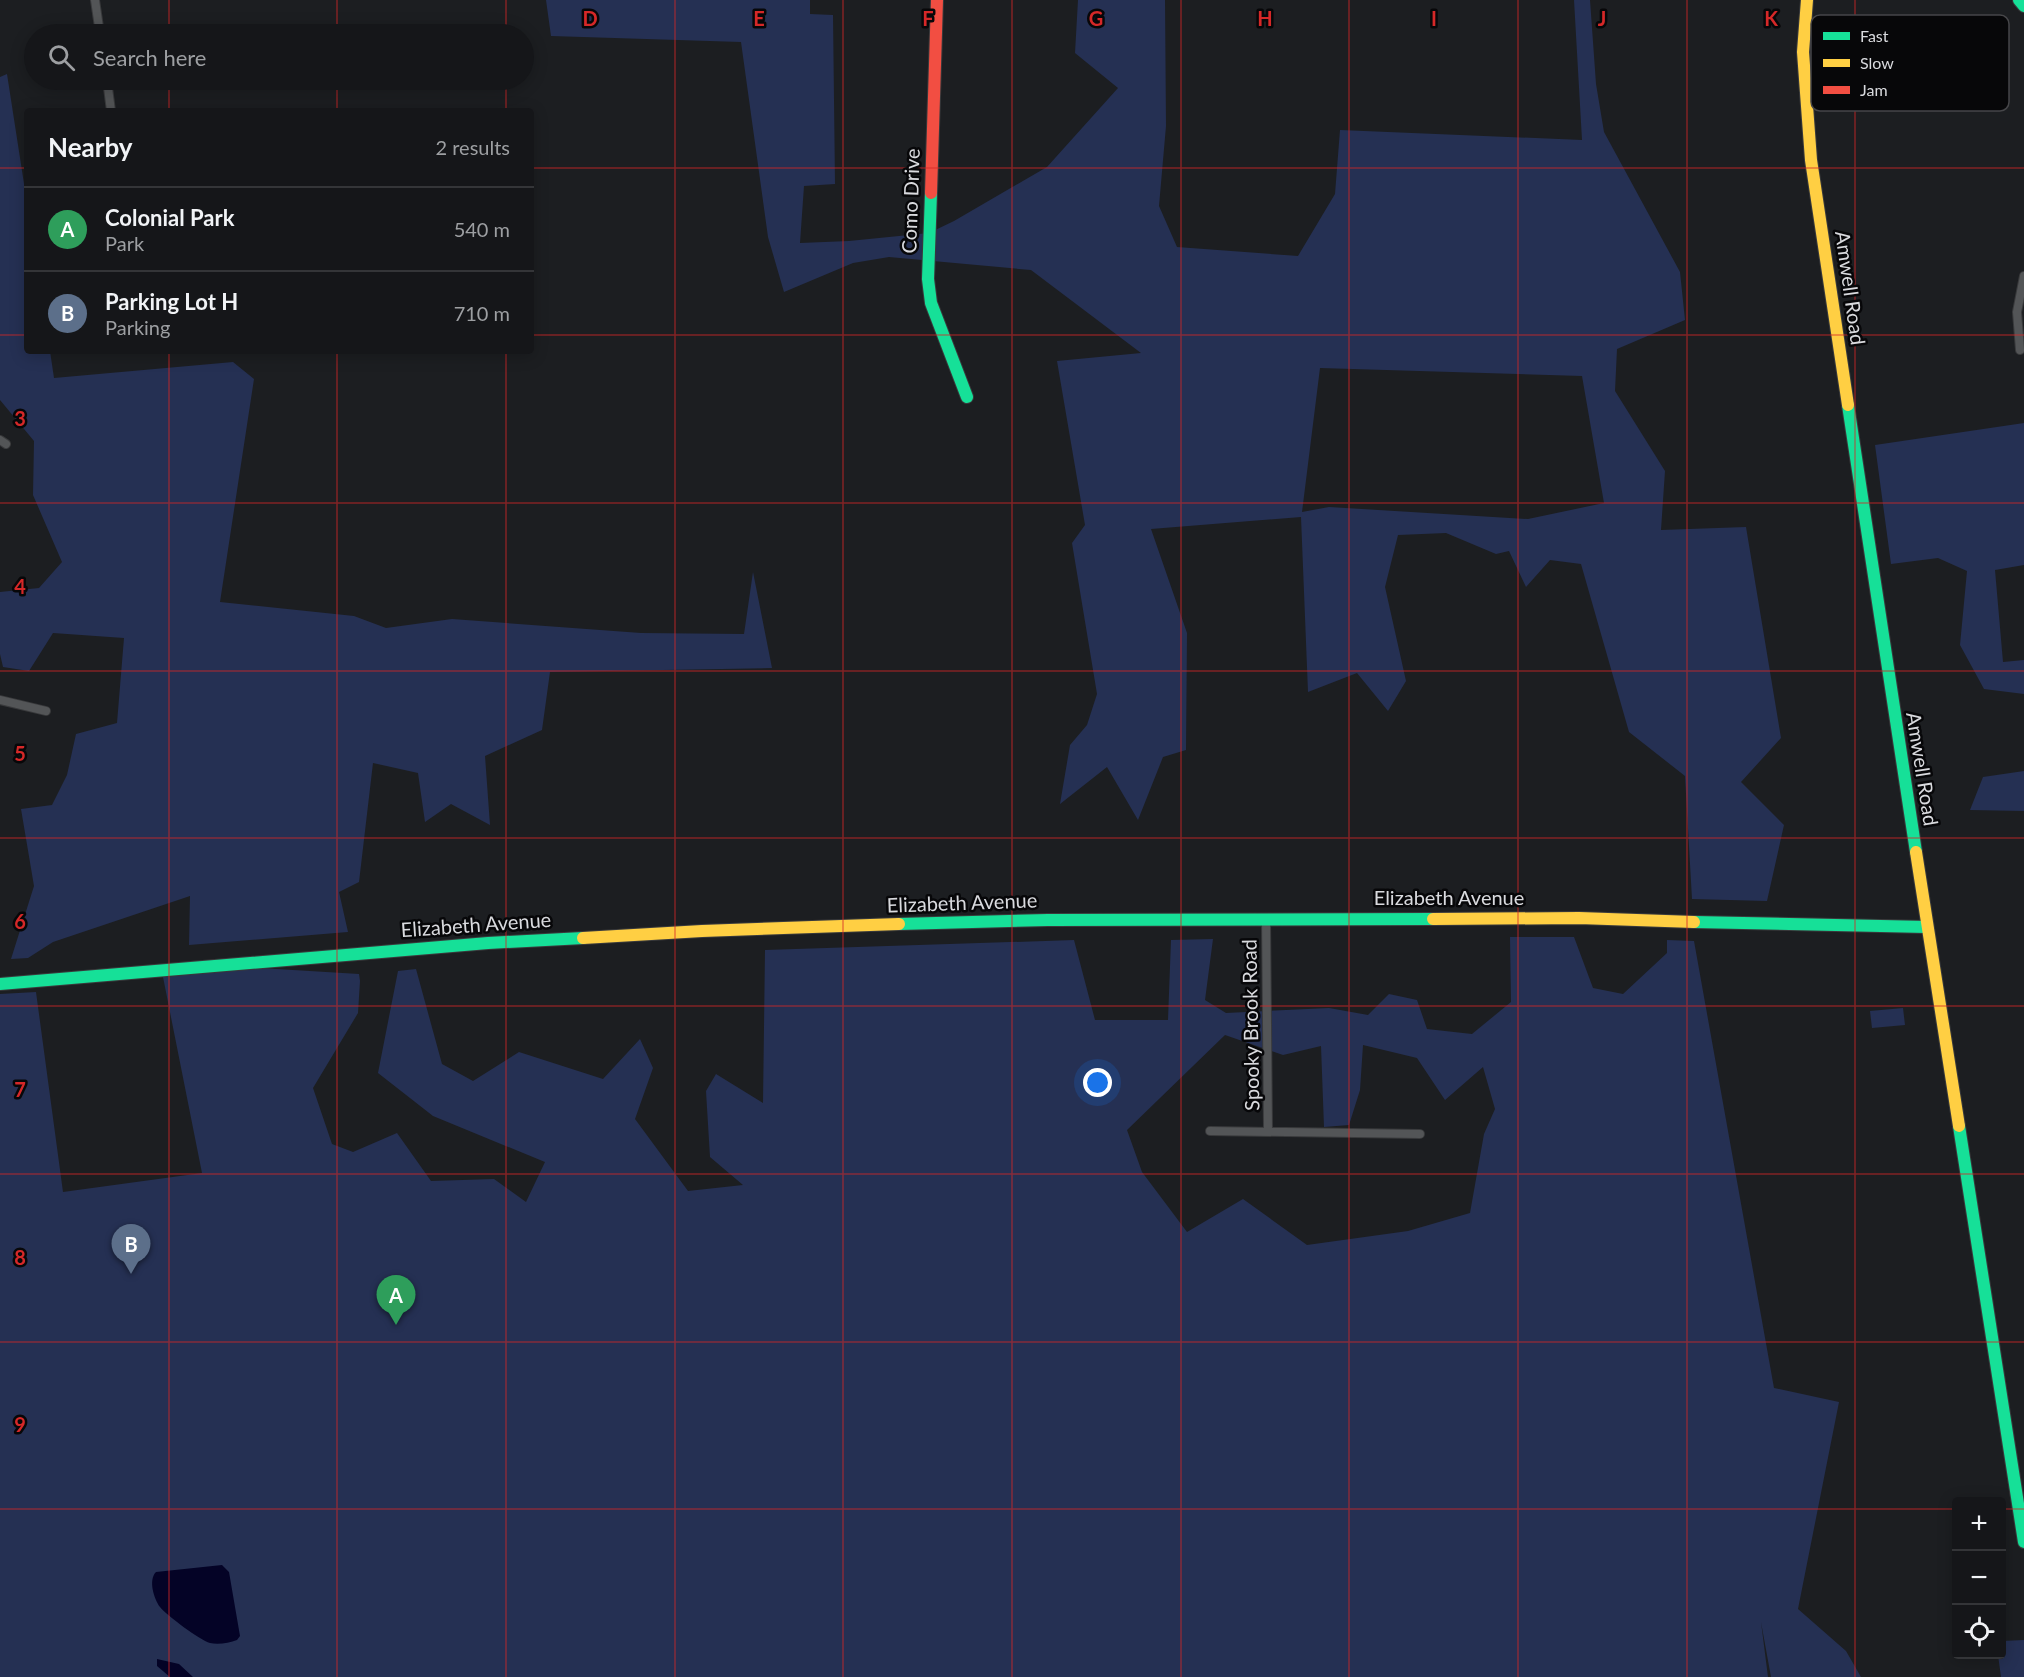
<!DOCTYPE html>
<meta charset="utf-8">
<style>
:root{--surface:#151619;--page:#222326;--text:#f1f3f6;--muted:#9d9fa2;--line:#343538;--accent:#7c3aed}
body{margin:0;font-family:Lato,sans-serif;background:var(--page);color:var(--text)}
.controls{position:absolute;right:18px;bottom:18px;display:grid;overflow:hidden;border-radius:6px;box-shadow:0 3px 15px #0003}
.controls button{width:54px;height:54px;display:grid;place-items:center;padding:0;border:0;border-bottom:2px solid var(--line);background:var(--surface);color:var(--text);font:30px sans-serif}
.you{position:absolute;left:1098px;top:1083px;width:21px;height:21px;margin:-15px;border:4px solid #fff;border-radius:50%;background:#1a73e8;box-shadow:0 0 0 9px #1a73e833}
.badge{display:grid;place-items:center;width:39px;height:39px;border-radius:50%;background:var(--accent);color:#fff;font-size:20px;font-weight:700}
.pin{position:absolute;translate:-50% -50px;filter:drop-shadow(0 2px 3px #0008)}
.pin::after{content:'';position:absolute;top:32px;width:21px;height:18px;background:inherit;clip-path:polygon(0 0,100% 0,50% 100%)}
.list{margin:0;padding:0;list-style:none}
h2{display:flex;justify-content:space-between;align-items:center;height:78px;margin:0;padding:0 24px;font-size:26px}
h2 small{font-size:20px;font-weight:400;color:var(--muted)}
.list li{display:grid;grid-template-columns:39px 1fr auto;gap:18px;align-items:center;box-sizing:border-box;height:84px;padding:0 24px;border-top:2px solid var(--line)}
.list b{display:block;font-size:22px;white-space:nowrap}
.list p{margin:0;font-size:20px;white-space:nowrap;color:var(--muted)}
.list em{font-size:20px;font-style:normal;color:var(--muted)}
.icon{flex:none;width:33px;height:33px;fill:none;stroke:currentColor;stroke-width:2;stroke-linecap:round;stroke-linejoin:round}
.map{position:relative;flex:none;width:2024px;height:1677px;overflow:hidden}
.search{position:absolute;background:var(--surface);box-shadow:0 3px 15px #0003;left:24px;top:24px;width:510px;height:66px;display:flex;align-items:center;gap:15px;box-sizing:border-box;padding:0 21px;border-radius:33px;color:var(--muted);font-size:22px}
.panel{position:absolute;background:var(--surface);box-shadow:0 3px 15px #0003;left:24px;top:108px;width:510px;height:246px;border-radius:6px}
.map>svg:first-child{display:block}
.green{fill:#253053;fill-rule:evenodd}
.water{fill:#040326}
.lines{fill:none;stroke-linecap:round;stroke-linejoin:round}
.street-casing{stroke:#393a3c;stroke-width:10}
.fast-casing{stroke:#393a3c;stroke-width:14}
.slow-casing{stroke:#393a3c;stroke-width:14}
.jam-casing{stroke:#393a3c;stroke-width:14}
.street{stroke:#535557;stroke-width:8}
.fast{stroke:#16e098;stroke-width:12}
.slow{stroke:#ffcf43;stroke-width:12}
.jam{stroke:#f24e42;stroke-width:12}
.grid{fill:none;stroke:#d62828;stroke-width:1.5;stroke-opacity:0.55}
.labels{text-anchor:middle;stroke-width:5;stroke-linejoin:round;paint-order:stroke}
.street-label{font-size:20px;fill:#d9dade;stroke:#070709}
.key{fill:#070709;stroke:#464649;stroke-width:1.5}
.key-label{font-size:16px;fill:#d9dade}
.grid-label{font-size:20px;text-anchor:middle;font-weight:bold;fill:#d62828;stroke:#070709;stroke-width:5;stroke-linejoin:round;paint-order:stroke}
</style>
<div class="map">
<svg width="2024" height="1677" viewBox="0 0 2024 1677">
<rect width="100%" height="100%" fill="#1c1e21"/>
<path class="green" d="M546,0H810V14L833,15L835,184L804,186L800,243L849,241L929,233L954,221L1047,167L1118,88L1075,53L1078,0H1165L1166,126L1159,206L1177,247L1298,256L1335,194L1340,130L1582,140L1574,0H1590L1596,84L1604,132L1680,272L1685,320L1617,349L1615,391L1665,471L1661,530L1746,527L1781,738L1741,782L1784,825L1767,901L1692,899L1685,776L1629,732L1581,564L1550,560L1526,587L1509,551L1496,554L1446,533L1398,535L1385,587L1406,681L1388,711L1357,673L1308,692L1301,517L1151,529L1187,633L1186,750L1163,757L1138,820L1107,767L1060,804L1070,745L1087,725L1097,694L1072,543L1085,525L1057,361L1141,353L1031,270L889,257L853,263L784,292L768,237L741,42L551,36ZM1320,368L1582,376L1604,503L1528,519L1329,507L1302,512Z
M7,74L27,203V351H50L54,378L233,362L254,379L220,602L354,616L386,628L452,619L641,633L744,634L753,572L772,668L550,672L542,730L485,756L490,825L451,804L425,822L418,773L373,763L359,882L339,892L348,932L189,945L190,896L53,942L28,958L11,959L34,886L21,809L52,805L67,775L76,734L117,723L124,638L53,633L29,671L3,667L0,654V592L39,588L62,562L33,495L34,441L0,400V77Z
M2024,423V565L1995,570L2003,662L2024,660V694L1984,689L1960,645L1967,571L1938,558L1891,564L1875,445Z
M2024,771V811L1970,810L1983,777Z
M1510,937H1574L1593,988L1623,994L1667,953V940L1694,941L1774,1388L1839,1402L1798,1609L1846,1651L1861,1677H1771L1761,1622L1768,1677H0V994L36,992L63,1192L202,1173L163,977L260,968L359,974L360,981L358,1013L313,1088L332,1144L353,1152L397,1133L431,1181L494,1179L526,1202L545,1162L433,1116L378,1073L398,971L416,969L442,1064L473,1081L519,1052L603,1079L640,1039L653,1068L635,1119L688,1191L743,1185L710,1157L706,1091L716,1074L763,1103L765,950L1074,940L1095,1020H1168L1171,940L1213,939L1205,1000L1226,1013L1329,1008L1368,1015L1389,994L1417,1000L1427,1029L1472,1034L1511,1002ZM1225,1035L1283,1055L1321,1046L1324,1127L1349,1125L1360,1090L1363,1045L1417,1058L1445,1100L1483,1067L1495,1109L1484,1134L1470,1213L1408,1231L1307,1245L1243,1199L1187,1232L1142,1172L1127,1130Z
M1903,1008L1905,1025L1872,1028L1870,1011Z
M2024,1640V1677H2001L1998,1655L2002,1654V1641Z"/>
<path class="water" d="M222,1565L229,1572L240,1636L237,1640C229,1643 218,1645 210,1643C200,1640 166,1615 160,1607C154,1599 148,1580 156,1572Z
M157,1659L179,1664L193,1677H170L157,1666Z"/>
<g class="lines">
<defs>
<path id="street" d="M95,0L100,34
M107,80L111,111
M2020,350L2017,312L2024,276
M0,440L6,444
M0,700L46,711
M1266,918L1268,1131
M1210,1131L1420,1134"/>
<path id="fast" d="M2019,0L2024,6
M931,193L928,279L931,303L967,397
M1848,405L1916,852
M1694,922L1927,927
M899,924L1048,920L1433,919
M0,984L488,943L583,938
M1959,1126L2024,1542"/>
<path id="slow" d="M1807,0L1803,52L1811,160L1848,405
M1916,852L1959,1126
M1433,919L1579,918L1694,922
M583,938L702,931L899,924"/>
<path id="jam" d="M931,193L937,0"/>
</defs>
<use href="#street" class="street-casing"/>
<use href="#fast" class="fast-casing"/>
<use href="#slow" class="slow-casing"/>
<use href="#jam" class="jam-casing"/>
<use href="#street" class="street"/>
<use href="#fast" class="fast"/>
<use href="#slow" class="slow"/>
<use href="#jam" class="jam"/>
</g>
<path class="grid" d="M169,0V34M337,0V34M506,0V34M675,0V1677M843,0V1677M1012,0V1677M1181,0V1677M1349,0V1677M1518,0V1677M1687,0V1677M1855,0V1677M169,80V111M337,80V111M506,80V111M0,168H27M531,168H2024M0,335H27M531,335H2024M169,351V1677M337,351V1677M506,351V1677M0,503H2024M0,671H2024M0,838H2024M0,1006H2024M0,1174H2024M0,1342H2024M0,1509H1956M2002,1509H2024"/>
<g class="labels">
<g class="street-label">
<text transform="translate(911 201) rotate(-88)" y="7">Como Drive</text>
<text transform="translate(1850 288) rotate(82)" y="7">Amwell Road</text>
<text transform="translate(1922 769) rotate(81)" y="7">Amwell Road</text>
<text x="1449" y="905">Elizabeth Avenue</text>
<text transform="translate(962 903) rotate(-2)" y="7">Elizabeth Avenue</text>
<text transform="translate(476 925) rotate(-4)" y="7">Elizabeth Avenue</text>
<text transform="translate(1251 1025) rotate(-91)" y="7">Spooky Brook Road</text>
</g>
</g>
<rect x="1811" y="15" width="198" height="96" rx="9" class="key"/>
<rect x="1823" y="32" width="27" height="8" fill="#16e098"/>
<rect x="1823" y="59" width="27" height="8" fill="#ffcf43"/>
<rect x="1823" y="86" width="27" height="8" fill="#f24e42"/>
<g class="key-label">
<text x="1860" y="42">Fast</text>
<text x="1860" y="69">Slow</text>
<text x="1860" y="96">Jam</text>
</g>
<g class="grid-label">
<text x="590" y="26">D</text>
<text x="759" y="26">E</text>
<text x="928" y="26">F</text>
<text x="1096" y="26">G</text>
<text x="1265" y="26">H</text>
<text x="1434" y="26">I</text>
<text x="1602" y="26">J</text>
<text x="1771" y="26">K</text>
<text x="20" y="426">3</text>
<text x="20" y="594">4</text>
<text x="20" y="761">5</text>
<text x="20" y="929">6</text>
<text x="20" y="1097">7</text>
<text x="20" y="1265">8</text>
<text x="20" y="1432">9</text>
</g>
</svg>
<div class="controls">
<button>+</button>
<button>−</button>
<button><svg class="icon" aria-label="locate" viewBox="0 0 24 24"><circle cx="12" cy="12" r="6"/><path d="M12 2v4M12 18v4M2 12h4M18 12h4"/></svg></button>
</div>
<div class="you"></div>
<div class="pin badge" style="left:396px;top:1325px;background:#2e9e5b">A</div>
<div class="pin badge" style="left:131px;top:1274px;background:#5c6f8a">B</div>
<div class="search"><svg class="icon" aria-label="search" viewBox="0 0 24 24"><circle cx="10" cy="10" r="6"/><path d="M15 15l6 6"/></svg>Search here</div>
<section class="panel">
<h2>Nearby<small>2 results</small></h2>
<ul class="list">
<li><span class="badge" style="background:#2e9e5b">A</span><div><b>Colonial Park</b><p>Park</p></div><em>540 m</em></li>
<li><span class="badge" style="background:#5c6f8a">B</span><div><b>Parking Lot H</b><p>Parking</p></div><em>710 m</em></li>
</ul>
</section>
</div>
